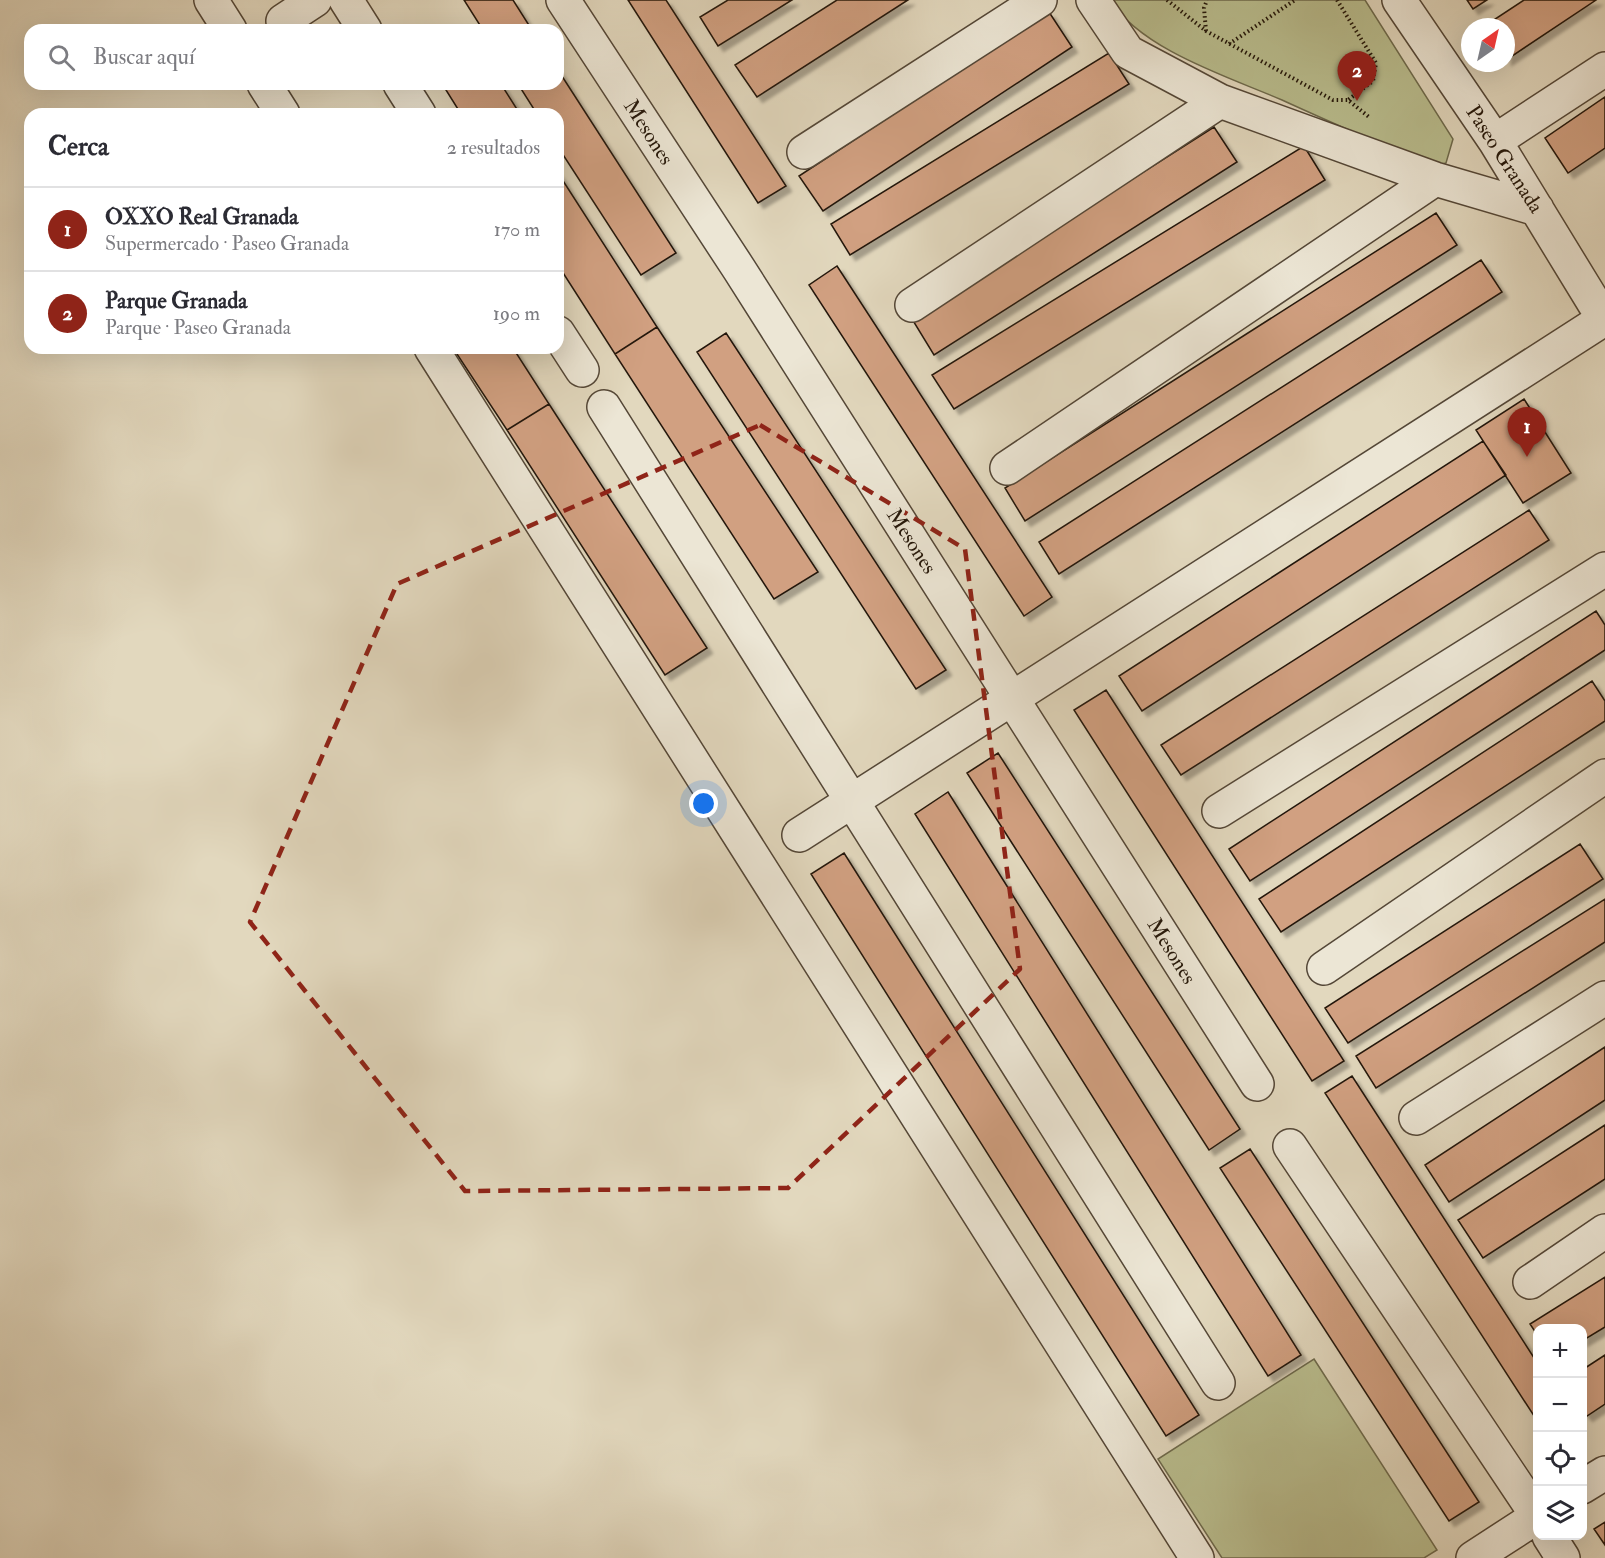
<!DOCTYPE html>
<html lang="es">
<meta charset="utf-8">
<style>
:root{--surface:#fff;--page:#f7f7f7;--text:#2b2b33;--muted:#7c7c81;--line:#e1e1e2;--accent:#8f2418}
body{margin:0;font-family:"IM FELL Double Pica",serif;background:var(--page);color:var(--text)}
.controls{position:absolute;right:18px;bottom:18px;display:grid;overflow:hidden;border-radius:12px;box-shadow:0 6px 24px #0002}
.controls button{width:54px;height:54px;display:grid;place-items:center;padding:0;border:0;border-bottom:2px solid var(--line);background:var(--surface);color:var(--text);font:30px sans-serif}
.compass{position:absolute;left:1461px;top:18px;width:54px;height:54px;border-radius:50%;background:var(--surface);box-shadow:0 6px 24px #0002;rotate:34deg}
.you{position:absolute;left:704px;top:804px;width:21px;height:21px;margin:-15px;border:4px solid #fff;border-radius:50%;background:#1a73e8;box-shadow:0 0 0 9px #1a73e833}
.badge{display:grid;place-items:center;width:39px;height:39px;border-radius:50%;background:var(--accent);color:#fff;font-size:20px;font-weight:700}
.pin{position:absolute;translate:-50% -50px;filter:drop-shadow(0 2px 3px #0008)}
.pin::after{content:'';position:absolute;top:32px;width:21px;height:18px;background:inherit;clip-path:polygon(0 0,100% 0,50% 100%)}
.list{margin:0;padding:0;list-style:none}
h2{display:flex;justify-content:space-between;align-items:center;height:78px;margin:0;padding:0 24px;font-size:26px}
h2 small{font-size:20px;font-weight:400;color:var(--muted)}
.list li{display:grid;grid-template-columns:39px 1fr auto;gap:18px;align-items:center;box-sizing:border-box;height:84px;padding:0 24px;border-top:2px solid var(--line)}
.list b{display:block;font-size:22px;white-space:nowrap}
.list p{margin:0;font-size:20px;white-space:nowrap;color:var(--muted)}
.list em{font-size:20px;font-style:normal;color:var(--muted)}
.icon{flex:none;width:33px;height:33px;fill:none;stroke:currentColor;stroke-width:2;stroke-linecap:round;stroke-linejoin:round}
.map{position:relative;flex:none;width:1605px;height:1558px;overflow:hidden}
.search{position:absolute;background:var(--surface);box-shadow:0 6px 24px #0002;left:24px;top:24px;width:540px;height:66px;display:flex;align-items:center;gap:15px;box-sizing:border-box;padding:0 21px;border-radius:18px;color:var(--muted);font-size:22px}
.panel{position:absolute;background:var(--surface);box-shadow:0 6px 24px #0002;left:24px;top:108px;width:540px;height:246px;border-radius:18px}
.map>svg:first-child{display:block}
.green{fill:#b9bd8e;stroke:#6e6a4c;stroke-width:1.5}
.building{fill:#d1a081;stroke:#24170a;stroke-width:1.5;filter:url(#shadow)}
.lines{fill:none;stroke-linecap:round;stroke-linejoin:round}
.minor-casing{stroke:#544737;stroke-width:36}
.path{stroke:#24170a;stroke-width:4;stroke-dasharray:1.5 3;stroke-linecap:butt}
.minor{stroke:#ece6d5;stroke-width:33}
.marked{fill:none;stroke:#8f2418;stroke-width:4.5;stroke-dasharray:12 8;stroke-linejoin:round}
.labels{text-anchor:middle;stroke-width:6;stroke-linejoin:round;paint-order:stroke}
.street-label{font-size:21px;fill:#24170a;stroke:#ece6d5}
</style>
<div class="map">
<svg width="1605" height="1558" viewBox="0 0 1605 1558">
<defs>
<filter id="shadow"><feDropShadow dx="5.5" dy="5.5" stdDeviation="1.5" flood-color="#0004"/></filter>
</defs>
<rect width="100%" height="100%" fill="#e2d8be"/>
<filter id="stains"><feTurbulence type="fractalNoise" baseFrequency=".00333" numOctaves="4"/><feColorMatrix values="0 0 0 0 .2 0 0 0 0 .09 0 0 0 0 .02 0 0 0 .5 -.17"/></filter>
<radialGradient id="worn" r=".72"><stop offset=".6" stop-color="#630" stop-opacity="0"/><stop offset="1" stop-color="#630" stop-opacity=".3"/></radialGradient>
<path class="green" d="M1110,0H1365L1453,139L1446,163L1433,167C1383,145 1332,123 1282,100C1229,77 1142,50 1110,0Z
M1314,1359L1437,1550L1424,1558H1222L1158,1459Z"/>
<path class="building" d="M464,0H513L532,30H483Z
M628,0H666L786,186L758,203Z
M728,0H792L718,46L700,17Z
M837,0H908L757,97L735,65Z
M1467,0H1487L1473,9Z
M1524,0H1596L1506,60V27H1483Z
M1049,12L1072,47L823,211L799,176Z
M1109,53L1129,84L850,255L831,224Z
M558,70L676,253L641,275L558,147V114H537L518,84H558Z
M456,84H501L520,114H461L446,90Z
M1605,97V148L1568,173L1545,138Z
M1214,127L1237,162L934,355L912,319Z
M1304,146L1325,180L954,409L932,375Z
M558,173L657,327L615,354L558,265Z
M1436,213L1457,245L1025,521L1005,488Z
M1481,260L1502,292L1059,574L1039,542Z
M837,266L1052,597L1024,616L809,285Z
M657,327L818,572L774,599L615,354Z
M726,333L946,670L916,689L697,352Z
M453,348H513L549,404L507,430Z
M1524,399L1571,473L1523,503L1476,430Z
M549,404L707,648L665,675L507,430Z
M1483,441L1506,475L1142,711L1119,676Z
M1529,510L1549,540L1181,775L1161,745Z
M1596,611L1605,625V650L1250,881L1229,849Z
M1592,681L1605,701V721L1281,932L1259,899Z
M1106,690L1344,1061L1312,1081L1074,710Z
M998,753L1240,1129L1209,1150L967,773Z
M948,792L1301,1355L1268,1376L915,814Z
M1580,844L1603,879L1348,1043L1325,1008Z
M844,853L1199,1415L1166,1436L811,874Z
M1605,899V942L1376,1088L1356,1056Z
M1605,1047V1100L1449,1202L1425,1165Z
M1352,1076L1538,1364V1422L1325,1093Z
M1605,1125V1179L1483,1258L1458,1220Z
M1250,1149L1479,1502L1449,1521L1220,1168Z
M1605,1277V1327L1582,1341V1328H1538V1336L1530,1324Z
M1605,1355V1404L1587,1416L1582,1410V1370Z
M1605,1522V1545L1594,1529Z"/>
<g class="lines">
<defs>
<path id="minor" d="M211,0L230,30
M346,0L365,30
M563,0L739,269L1257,1084
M1093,0L1128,52L1220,101L1435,179L1537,209
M1399,0L1495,141L1605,321
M283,21L315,0
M264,84L283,114
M400,84L419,114
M1495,141L1605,69
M804,152L1040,0
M912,305L1220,101
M558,333L582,370
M431,348L1197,1558
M604,407L1218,1383
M1007,468L1435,179
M1219,811L1605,569
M799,835L1604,319
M1324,968L1605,776
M1416,1118L1605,998
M1290,1146L1538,1517
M1530,1282L1605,1231
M1582,1487L1605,1473
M1549,1536L1563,1558
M1473,1558L1538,1516"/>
</defs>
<use href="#minor" class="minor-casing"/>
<path class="path" d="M1167,0L1206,31L1333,100H1348L1369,117
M1337,0L1376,63L1373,81L1348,100
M1206,31L1204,8L1207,0
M1229,44L1295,0"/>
<use href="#minor" class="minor"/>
</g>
<path class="marked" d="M760,425L965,549L1020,969L788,1188L465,1191L250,922L397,584Z"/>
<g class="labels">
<g class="street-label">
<text transform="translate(649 132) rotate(57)" y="7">Mesones</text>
<text transform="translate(1505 159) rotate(57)" y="7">Paseo Granada</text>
<text transform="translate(912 541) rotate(57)" y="7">Mesones</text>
<text transform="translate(1172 951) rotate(58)" y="7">Mesones</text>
</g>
</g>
<rect width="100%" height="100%" filter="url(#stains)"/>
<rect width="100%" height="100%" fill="url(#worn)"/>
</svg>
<div class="controls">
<button>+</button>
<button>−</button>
<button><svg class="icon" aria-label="locate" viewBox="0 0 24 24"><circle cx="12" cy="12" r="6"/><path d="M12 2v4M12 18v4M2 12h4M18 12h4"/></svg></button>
<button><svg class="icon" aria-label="layers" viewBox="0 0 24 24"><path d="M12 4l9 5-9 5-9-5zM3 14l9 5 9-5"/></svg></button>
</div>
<svg class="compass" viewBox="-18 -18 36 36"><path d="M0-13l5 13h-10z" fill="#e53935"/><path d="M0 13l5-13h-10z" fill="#7c7c81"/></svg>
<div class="you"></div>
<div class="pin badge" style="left:1527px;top:457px">1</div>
<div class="pin badge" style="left:1357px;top:101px">2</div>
<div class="search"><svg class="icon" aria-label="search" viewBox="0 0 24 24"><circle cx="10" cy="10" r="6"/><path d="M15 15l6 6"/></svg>Buscar aquí</div>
<section class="panel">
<h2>Cerca<small>2 resultados</small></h2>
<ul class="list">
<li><span class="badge">1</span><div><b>OXXO Real Granada</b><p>Supermercado · Paseo Granada</p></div><em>170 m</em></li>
<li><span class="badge">2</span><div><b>Parque Granada</b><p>Parque · Paseo Granada</p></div><em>190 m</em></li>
</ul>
</section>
</div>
